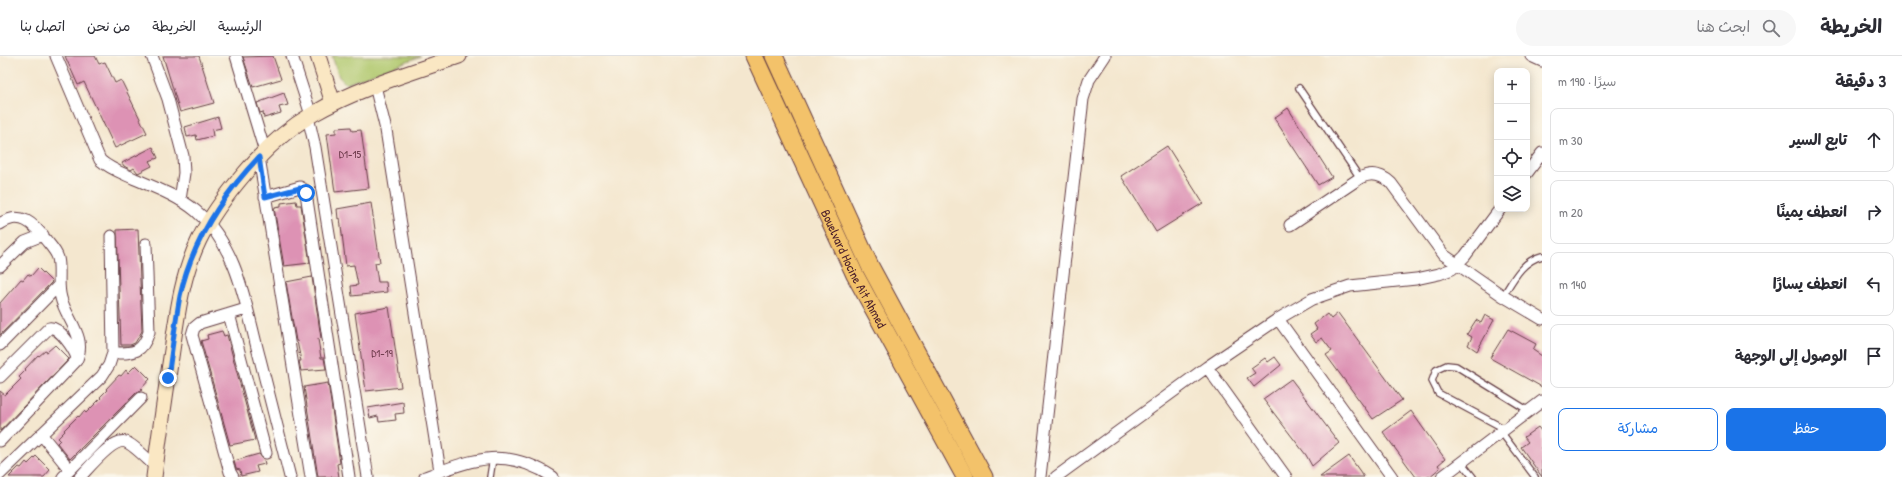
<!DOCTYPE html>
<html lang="ar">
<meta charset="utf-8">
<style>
:root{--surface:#fff;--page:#f7f7f7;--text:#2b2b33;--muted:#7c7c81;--line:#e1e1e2;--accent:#1a73e8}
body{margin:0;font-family:"Patrick Hand","Playpen Sans Arabic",sans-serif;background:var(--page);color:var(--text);direction:rtl}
.controls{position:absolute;right:12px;top:12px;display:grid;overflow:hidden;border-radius:8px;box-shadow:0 2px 10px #0003}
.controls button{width:36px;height:36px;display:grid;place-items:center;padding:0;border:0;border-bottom:1px solid var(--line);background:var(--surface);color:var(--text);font:20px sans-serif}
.stop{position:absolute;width:12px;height:12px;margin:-9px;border:3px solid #1a73e8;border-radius:50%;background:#fff}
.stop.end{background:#1a73e8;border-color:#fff;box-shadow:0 1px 4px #0008}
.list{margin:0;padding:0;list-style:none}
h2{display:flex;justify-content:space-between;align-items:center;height:52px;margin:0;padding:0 16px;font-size:17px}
h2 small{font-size:13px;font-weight:400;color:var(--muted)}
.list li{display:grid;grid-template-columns:26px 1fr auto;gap:12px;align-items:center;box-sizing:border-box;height:64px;margin:0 8px 8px;padding:0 8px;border:1px solid var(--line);border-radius:8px}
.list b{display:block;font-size:15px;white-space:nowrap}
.list em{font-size:13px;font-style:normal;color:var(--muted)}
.actions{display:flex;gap:8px;padding:12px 16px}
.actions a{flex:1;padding:9px 0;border:1px solid var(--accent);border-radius:8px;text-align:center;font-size:14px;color:var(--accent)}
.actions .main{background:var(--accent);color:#fff}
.icon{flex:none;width:22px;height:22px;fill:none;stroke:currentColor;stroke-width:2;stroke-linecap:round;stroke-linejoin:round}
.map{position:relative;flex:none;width:1542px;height:421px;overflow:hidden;direction:ltr}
header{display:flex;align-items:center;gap:24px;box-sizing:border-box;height:56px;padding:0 20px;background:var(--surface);border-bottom:1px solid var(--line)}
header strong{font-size:19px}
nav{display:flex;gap:22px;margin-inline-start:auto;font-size:14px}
.search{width:280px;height:36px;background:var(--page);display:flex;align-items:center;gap:10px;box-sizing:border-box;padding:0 14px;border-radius:22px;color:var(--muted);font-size:15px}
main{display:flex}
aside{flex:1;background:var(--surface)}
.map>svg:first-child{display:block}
.green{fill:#b0c86d;stroke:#7d744c}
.building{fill:#dd92b4}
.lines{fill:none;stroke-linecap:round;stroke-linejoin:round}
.lane-casing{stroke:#643d44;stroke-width:8}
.street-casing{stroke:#643d44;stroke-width:13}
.secondary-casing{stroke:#643d44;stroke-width:17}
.primary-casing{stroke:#643d44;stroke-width:19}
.lane{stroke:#fff;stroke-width:5.5}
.street{stroke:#fff;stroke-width:11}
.secondary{stroke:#fae7c3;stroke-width:15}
.primary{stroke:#f3c26a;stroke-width:17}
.route{stroke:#1a73e8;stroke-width:5}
.labels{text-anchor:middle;stroke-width:3;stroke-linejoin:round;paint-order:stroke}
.number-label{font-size:11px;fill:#6f3c4d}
.street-label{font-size:13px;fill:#4a1f2b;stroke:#fbf7ec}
</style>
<header>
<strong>الخريطة</strong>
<div class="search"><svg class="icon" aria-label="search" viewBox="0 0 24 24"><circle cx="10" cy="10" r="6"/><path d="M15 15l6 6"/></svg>ابحث هنا</div>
<nav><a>الرئيسية</a><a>الخريطة</a><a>من نحن</a><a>اتصل بنا</a></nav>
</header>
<main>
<aside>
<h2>3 دقيقة<small>سيرًا · 190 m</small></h2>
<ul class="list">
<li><svg class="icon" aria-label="ahead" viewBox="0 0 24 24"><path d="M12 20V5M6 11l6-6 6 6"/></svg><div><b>تابع السير</b></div><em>30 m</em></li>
<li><svg class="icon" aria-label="right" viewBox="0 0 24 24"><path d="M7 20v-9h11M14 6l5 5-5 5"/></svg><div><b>انعطف يمينًا</b></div><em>20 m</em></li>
<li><svg class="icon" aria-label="left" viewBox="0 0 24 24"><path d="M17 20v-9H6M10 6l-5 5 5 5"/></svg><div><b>انعطف يسارًا</b></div><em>140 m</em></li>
<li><svg class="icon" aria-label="arrive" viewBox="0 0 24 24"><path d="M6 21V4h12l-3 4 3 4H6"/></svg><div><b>الوصول إلى الوجهة</b></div></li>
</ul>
<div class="actions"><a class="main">حفظ</a><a>مشاركة</a></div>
</aside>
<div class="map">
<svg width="1542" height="421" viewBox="0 0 1542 421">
<rect width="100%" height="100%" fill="#fbf7ec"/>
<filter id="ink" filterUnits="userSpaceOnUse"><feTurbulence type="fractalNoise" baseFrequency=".025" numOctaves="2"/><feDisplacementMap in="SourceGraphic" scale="8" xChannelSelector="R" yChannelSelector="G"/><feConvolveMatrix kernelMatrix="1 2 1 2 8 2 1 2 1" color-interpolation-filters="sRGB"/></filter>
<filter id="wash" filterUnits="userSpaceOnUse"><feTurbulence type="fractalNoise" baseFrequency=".012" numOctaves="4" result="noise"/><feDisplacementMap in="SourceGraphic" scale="16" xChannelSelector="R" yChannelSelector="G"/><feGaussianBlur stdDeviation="0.9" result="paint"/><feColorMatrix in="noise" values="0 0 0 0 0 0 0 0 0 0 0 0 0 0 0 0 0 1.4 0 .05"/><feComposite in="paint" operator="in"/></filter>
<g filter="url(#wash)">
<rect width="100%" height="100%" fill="#f4e7cf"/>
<path class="green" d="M332,0H421L346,28L339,21Z"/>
<g id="blocks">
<path class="building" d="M65,0H95L99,8L105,6L115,27L121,24L147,77L115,92L84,26L78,29Z
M163,0H199L214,47L180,56Z
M273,0L281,23L253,31L243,1Z
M284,37L288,49L279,51L281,57L264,62L263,56L260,57L257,47Z
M1288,52L1332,121L1318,129L1274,62Z
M218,61L221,72L212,74L213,80L197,84L196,79L187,81L185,71Z
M351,71L352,75L361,74L369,132L335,136L327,78L336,77V72Z
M1167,90L1203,147L1156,176L1121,120Z
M153,91L158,102L149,105L152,110L138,117L134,112L131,114L124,110L122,107Z
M296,145L297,149H301L310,207L284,210L274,152L281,151V147Z
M371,147L380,206L375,207L378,226H386L387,236L352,240L351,230L358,229L354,209L346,210L340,162L338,163L337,153Z
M138,173L142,275L135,287L130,289H121L117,174Z
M38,212L52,226L0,279V247L21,223L23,224L28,218L31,220Z
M312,221L321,282L318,283L321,302H324L326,313L301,315L299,305H301L297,285H296L286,226Z
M389,251L401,331L366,335L355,257Z
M1338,257L1402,344L1373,363L1326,299L1332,295L1322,282L1316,286L1310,278L1317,273L1314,268L1327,258L1331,263Z
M1485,259L1494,264L1477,295L1468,289L1472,281L1467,278L1476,264L1481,267Z
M1508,273L1536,288L1533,294L1542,300V331L1490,302Z
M222,275L224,280L227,279L255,384L230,389L201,285L208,283L207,279Z
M55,289L69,303L0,375V335L5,339L21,323L19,321L26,314L25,313L38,299L39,300L45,295L47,296Z
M1275,301L1281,309L1254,331L1247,322L1255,317L1251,312L1265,302L1268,306Z
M136,309L150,323L141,333L142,334L136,337L70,403L57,387L60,384L58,382L65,375L64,374L78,360L79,361L84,355L86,357L101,342L100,341L107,334L106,333L119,319L121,320L126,314L128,317Z
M1291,323L1339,387L1312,410L1306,399L1263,343Z
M328,327L340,407L337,408L339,421H318L304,331Z
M403,346L404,357L395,358L396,364L379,366L378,360L370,362L368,352Z
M1411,355L1445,403L1438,409L1440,412L1429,421H1416L1383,376Z
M1538,371L1542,376V421L1521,391L1528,386L1524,381Z
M259,398L264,404L265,408L256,410L258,416L241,420L240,414L236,413L234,405Z
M36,400L50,414L44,421H9L19,411L21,412L26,406L28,408Z
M1349,400L1364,421H1320Z"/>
</g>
</g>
<g filter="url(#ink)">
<use href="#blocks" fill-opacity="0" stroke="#643d44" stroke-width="1"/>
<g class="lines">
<defs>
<path id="lane" d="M1299,32L1360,122
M1503,240C1513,224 1522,205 1542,200
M1505,373L1438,337L1432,325L1436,314L1447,309L1456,310L1529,355
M1501,376L1535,421
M1461,406L1473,421
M490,421L493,402"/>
<path id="street" d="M56,0L100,104C110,113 122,117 135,123C156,132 178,140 196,155C239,191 246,252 260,303C270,343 280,382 290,421
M152,0L168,43L183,100L184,117L180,144
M236,0L265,96
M292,0L311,59
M1531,0L1542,5
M375,30L386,74L440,415
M308,61L315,91L368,421
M259,101L311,421
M1527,117L1542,97
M265,141L300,131L305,134L306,137L349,421
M0,168C21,154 34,168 46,184C50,189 56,195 58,202C61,214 57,229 61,242C66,263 88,282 76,305L0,385
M1290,169L1360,122C1371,116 1381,118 1391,127L1444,199L1503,240L1542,263
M0,210L25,186L43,179
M229,258L266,397
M1278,263L1392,421
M0,289L58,230
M113,297C133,297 142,298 149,276L146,188
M1207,311L1286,421
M0,321L49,272C59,270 74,293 77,302
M41,378L70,414
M0,418L102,320L109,309L113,297L111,180
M63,421L141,342
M80,421C89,412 113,381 126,386C134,389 148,404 155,410
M233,421L230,416L192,279L194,272L200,267L246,253
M425,421C474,403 505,390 553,421
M1040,421L1083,43L1089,24L1105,0
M1056,421L1207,311L1278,263L1312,243L1350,230L1416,223L1439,218L1452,213L1465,200L1500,153
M1442,421L1542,345"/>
<path id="secondary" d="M318,0L333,47
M154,421C159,381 165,341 171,301C177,261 181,221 199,184C211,159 227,138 245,117C264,94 287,73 313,58C358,32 410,17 459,0"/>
<g id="primary">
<path id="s1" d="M754,0L855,219L965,421"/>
<path d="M774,0L870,210L984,421"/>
</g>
</defs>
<use href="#lane" class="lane-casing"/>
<use href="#street" class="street-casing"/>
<use href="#secondary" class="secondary-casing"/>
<use href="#primary" class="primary-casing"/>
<use href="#lane" class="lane"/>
<use href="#street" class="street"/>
<use href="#secondary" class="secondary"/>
<use href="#primary" class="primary"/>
</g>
</g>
<g class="lines" filter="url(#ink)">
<path class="route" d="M168,322C172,295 175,267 180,240C192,186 221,141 259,101L265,141L300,132L305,134L306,137"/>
</g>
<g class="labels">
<g class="number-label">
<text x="350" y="102">D1-15</text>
<text x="382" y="301">D1-19</text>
</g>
<g class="street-label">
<text dy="5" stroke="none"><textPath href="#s1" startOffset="235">Bouelvard Hocine Ait Ahmed</textPath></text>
</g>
</g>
</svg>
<div class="controls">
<button>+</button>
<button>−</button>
<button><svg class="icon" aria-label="locate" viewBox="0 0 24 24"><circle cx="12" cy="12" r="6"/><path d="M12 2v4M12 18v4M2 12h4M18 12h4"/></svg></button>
<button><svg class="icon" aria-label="layers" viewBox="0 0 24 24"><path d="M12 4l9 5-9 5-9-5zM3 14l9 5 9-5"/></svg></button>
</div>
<div class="stop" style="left:306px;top:137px"></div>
<div class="stop end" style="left:168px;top:322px"></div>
</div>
</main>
